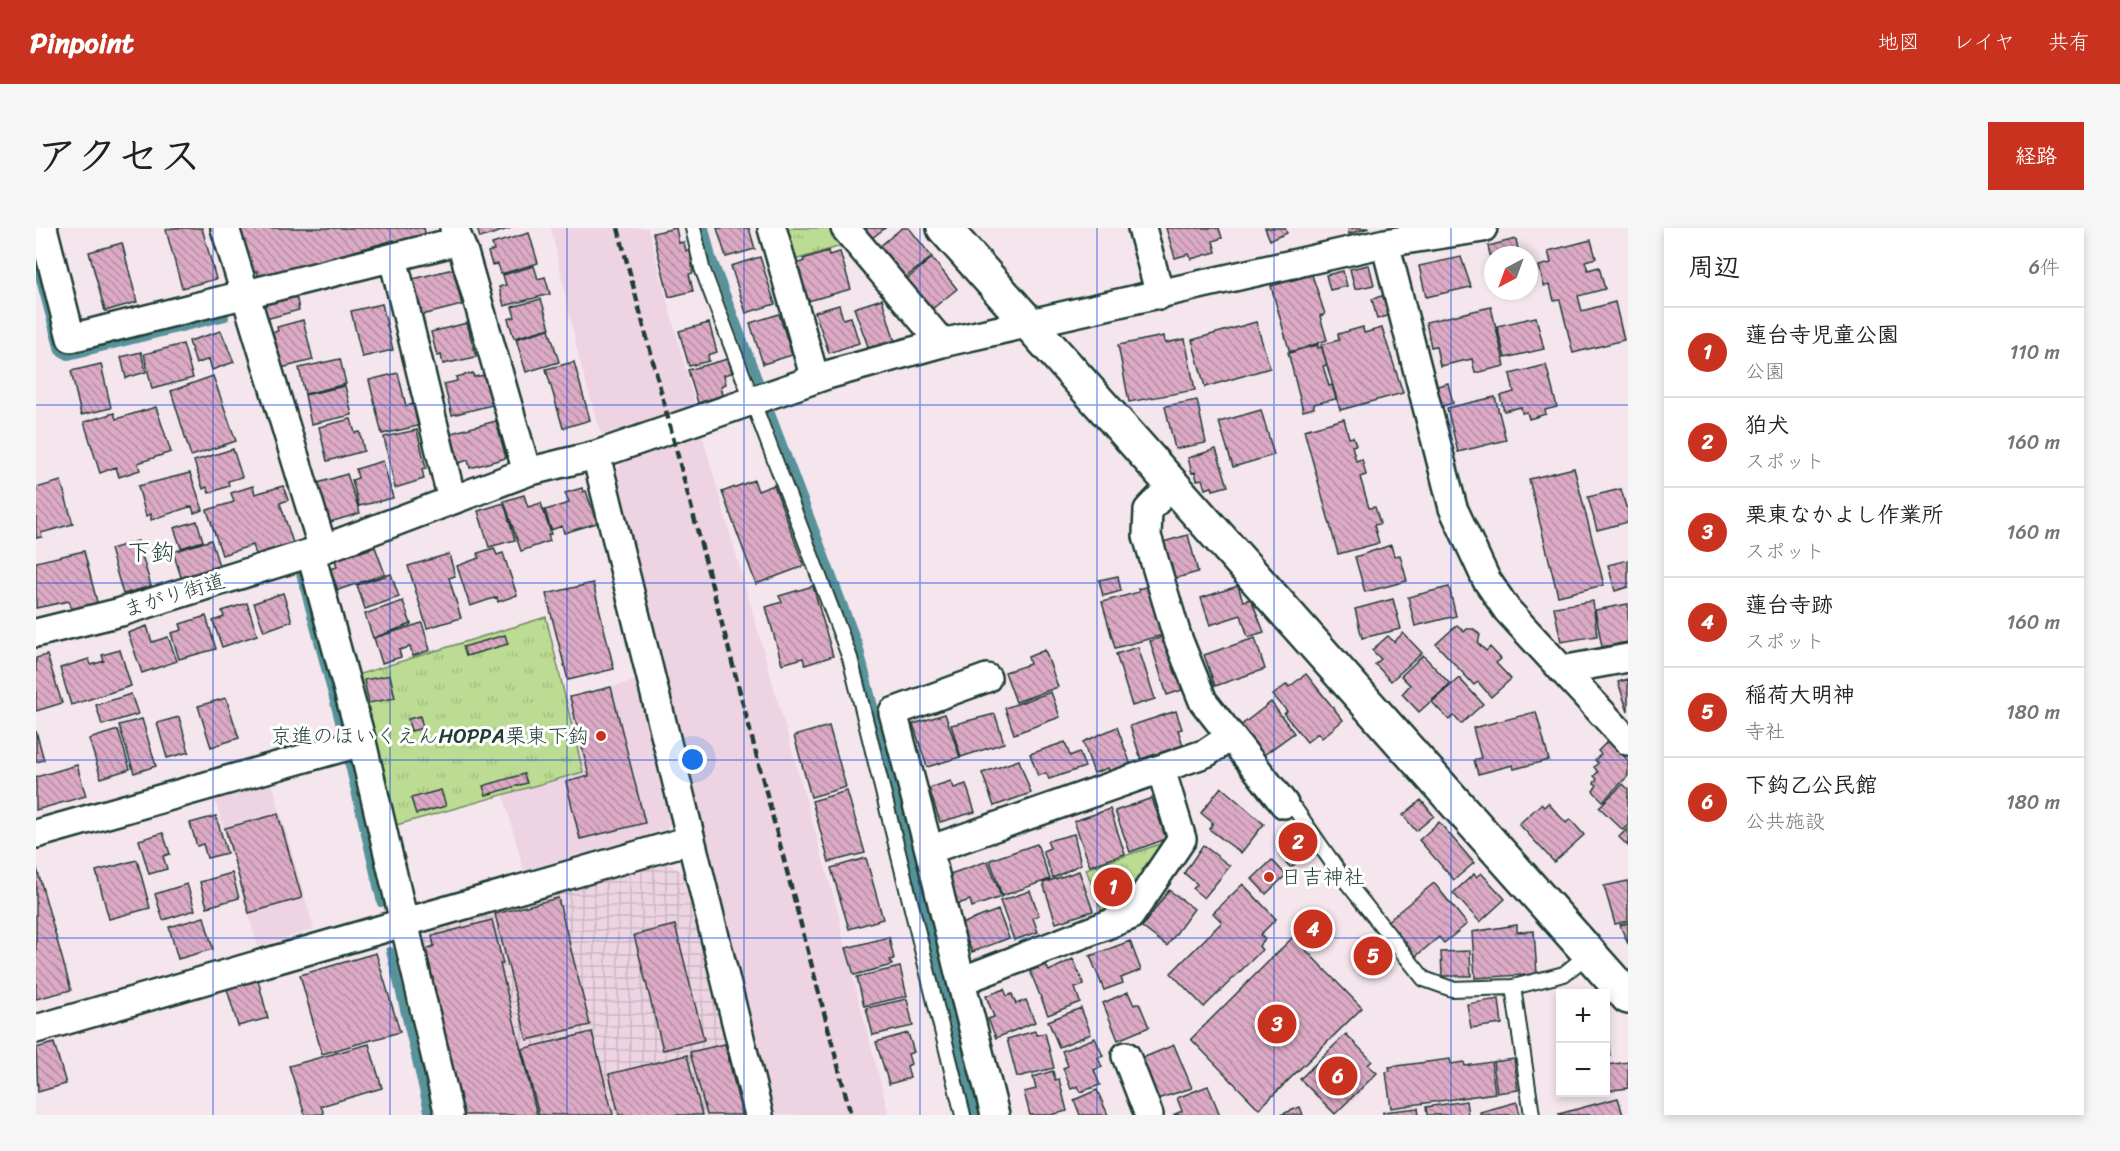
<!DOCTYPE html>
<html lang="ja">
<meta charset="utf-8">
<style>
:root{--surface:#fff;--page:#f6f6f6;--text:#222;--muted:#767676;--line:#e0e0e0;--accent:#c8321e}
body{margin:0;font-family:Sriracha,"Klee One",sans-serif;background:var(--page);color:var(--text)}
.controls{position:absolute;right:18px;bottom:18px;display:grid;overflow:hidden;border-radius:0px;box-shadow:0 3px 9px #0003}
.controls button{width:54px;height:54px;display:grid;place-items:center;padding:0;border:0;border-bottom:2px solid var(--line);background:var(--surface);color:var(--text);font:30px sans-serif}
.compass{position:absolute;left:1448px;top:18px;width:54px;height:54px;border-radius:50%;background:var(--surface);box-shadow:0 3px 9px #0003;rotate:221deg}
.you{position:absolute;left:657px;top:532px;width:21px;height:21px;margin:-15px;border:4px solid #fff;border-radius:50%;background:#1a73e8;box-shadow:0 0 0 9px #1a73e833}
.badge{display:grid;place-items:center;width:39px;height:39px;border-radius:50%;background:var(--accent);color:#fff;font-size:20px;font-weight:700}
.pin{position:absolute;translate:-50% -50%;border:3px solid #fff;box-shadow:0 2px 6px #0006}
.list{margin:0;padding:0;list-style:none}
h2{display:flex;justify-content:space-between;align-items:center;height:78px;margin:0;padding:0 24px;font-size:26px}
h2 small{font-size:20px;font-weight:400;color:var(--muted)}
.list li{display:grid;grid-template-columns:39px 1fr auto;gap:18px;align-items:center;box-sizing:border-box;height:90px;padding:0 24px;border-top:2px solid var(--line)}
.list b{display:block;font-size:22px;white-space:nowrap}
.list p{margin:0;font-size:20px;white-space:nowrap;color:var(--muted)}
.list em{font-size:20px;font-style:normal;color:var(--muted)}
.map{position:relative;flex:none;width:1592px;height:887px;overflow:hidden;border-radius:0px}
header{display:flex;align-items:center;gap:36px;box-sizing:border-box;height:84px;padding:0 30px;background:var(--accent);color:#fff}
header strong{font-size:28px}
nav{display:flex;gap:33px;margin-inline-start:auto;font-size:21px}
.intro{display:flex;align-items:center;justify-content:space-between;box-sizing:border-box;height:144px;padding:0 36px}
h1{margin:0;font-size:42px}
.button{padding:15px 27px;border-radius:0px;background:var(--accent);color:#fff;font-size:21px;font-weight:700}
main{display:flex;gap:36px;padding:0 36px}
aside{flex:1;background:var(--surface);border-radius:0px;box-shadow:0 3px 9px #0003}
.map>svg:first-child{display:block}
.built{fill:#eed4e2}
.industrial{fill:url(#industrial-grid)}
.grass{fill:url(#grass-tufts);stroke:#6e8c64;stroke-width:1.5}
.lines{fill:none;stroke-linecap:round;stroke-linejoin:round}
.stream{stroke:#59939a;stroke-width:8}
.building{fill:url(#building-back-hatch);stroke:#1f3d34;stroke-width:1.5}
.lane-casing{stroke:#1f3d34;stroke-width:18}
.street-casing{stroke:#1f3d34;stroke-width:32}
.secondary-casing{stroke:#1f3d34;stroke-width:38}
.lane{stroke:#fff;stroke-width:14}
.street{stroke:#fff;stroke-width:27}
.secondary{stroke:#fff;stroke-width:33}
.rail{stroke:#1f3d34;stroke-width:4.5;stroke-dasharray:9 4.5;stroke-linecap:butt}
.grid{fill:none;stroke:#1d4ed8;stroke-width:1.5;stroke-opacity:0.55}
.poi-dot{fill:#c8321e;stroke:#fff;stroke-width:2}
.labels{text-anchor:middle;stroke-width:6;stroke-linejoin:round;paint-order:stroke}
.street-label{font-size:21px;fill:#1f3d34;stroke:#fff}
.poi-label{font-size:21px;fill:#1f3d34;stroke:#fff;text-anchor:end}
.quarter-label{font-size:24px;fill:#1f3d34;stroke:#fff}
</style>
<header>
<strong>Pinpoint</strong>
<nav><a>地図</a><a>レイヤ</a><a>共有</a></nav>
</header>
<div class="intro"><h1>アクセス</h1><a class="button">経路</a></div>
<main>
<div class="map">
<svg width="1592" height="887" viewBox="0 0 1592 887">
<defs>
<pattern id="industrial-grid" width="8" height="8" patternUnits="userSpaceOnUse" patternTransform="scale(1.5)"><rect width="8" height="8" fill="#eed4e2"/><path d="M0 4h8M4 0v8" fill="none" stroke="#ccb7c2"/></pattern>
<pattern id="grass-tufts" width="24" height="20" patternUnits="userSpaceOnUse" patternTransform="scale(1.5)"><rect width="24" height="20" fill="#bcdb93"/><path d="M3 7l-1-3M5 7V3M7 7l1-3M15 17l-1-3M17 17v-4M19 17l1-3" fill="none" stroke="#a1bd7f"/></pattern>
<pattern id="building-back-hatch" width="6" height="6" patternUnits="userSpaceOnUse" patternTransform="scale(1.5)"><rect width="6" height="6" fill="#ddaac6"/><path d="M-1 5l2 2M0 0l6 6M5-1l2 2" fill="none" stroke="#b38ca2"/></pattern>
</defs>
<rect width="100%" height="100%" fill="#f5e6ee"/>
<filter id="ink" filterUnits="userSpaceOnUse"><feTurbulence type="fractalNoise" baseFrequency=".0167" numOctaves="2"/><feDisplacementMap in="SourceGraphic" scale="12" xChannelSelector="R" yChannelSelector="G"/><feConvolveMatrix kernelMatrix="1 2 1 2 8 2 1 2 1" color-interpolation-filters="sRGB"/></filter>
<g filter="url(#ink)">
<path class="built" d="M515,0H612L660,180L565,207L543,131Z
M665,203L804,691L806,707L853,887H739L577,249L590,230Z
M602,452L637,592L630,602L488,643L467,566L547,544L529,471Z
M235,551L278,701L222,719L178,568Z"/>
<path class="industrial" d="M632,635L646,644L709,887H423L382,721L394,703Z"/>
<path class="grass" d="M750,0H794L808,17L759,32Z
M510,389L547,544L357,598L324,446Z
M1130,614L1085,678L1066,685L1050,641Z"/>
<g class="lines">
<path class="stream" d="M669,0L676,29L823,418L939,887
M0,37L23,123L32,128L189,89
M264,345L305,501
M313,537L345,675
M354,723L393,887"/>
</g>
<path class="building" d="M136,0H166L180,51L146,60L130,2Z
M200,0H388L390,9L359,18L358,12L223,50L221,43L213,45Z
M441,0H475L444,10Z
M640,0L643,15L648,14L650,23L654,22L657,45L653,46L657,63L633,69L617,5Z
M681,0H713L719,21L690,29Z
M828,0H849L836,10Z
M866,0H873L896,29L870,49L844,18Z
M1130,0H1183L1186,10L1177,13L1180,24L1155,31L1153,26L1139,30Z
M1229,0H1249L1251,5L1234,12Z
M1312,0H1333L1313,6Z
M493,5L502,35L465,46L462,36L456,37L452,24L458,22L456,16Z
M1480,11L1483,27H1457V40L1452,18Z
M1555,12L1560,30L1549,33L1552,42L1563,39L1569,61L1542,68L1546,83L1579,74L1588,112L1537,125L1524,72L1518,73L1514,57L1508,58L1503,38L1515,35L1512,23Z
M86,15L101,74L69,83L53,24Z
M792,23L793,27L804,24L815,61L772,73L761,36L768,33L767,31Z
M724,29L739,76L710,85L695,38Z
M1425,29L1435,59L1390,69L1383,38Z
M896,30L921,61L896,81L871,51Z
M1333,37L1338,57L1319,61L1314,41Z
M498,38L502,51L509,49L514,66L468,78L463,59L470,57L467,47Z
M417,41L426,77L386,87L377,51Z
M1307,43L1311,58L1294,62L1290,47Z
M1276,47L1289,86L1284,88L1291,112L1254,125L1235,58Z
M260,67L263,82L226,92L223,81L228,75Z
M1349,67L1355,87L1341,91L1336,71Z
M505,71L514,100L478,110L472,91L479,89L476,79Z
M846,71L859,114L833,121L818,80Z
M346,76L357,122L326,129L315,83Z
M803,77L807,91L815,89L823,115L793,125L779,84Z
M1455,79L1469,138L1439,145L1436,131L1404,138L1400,118L1395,119L1390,94Z
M743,86L756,127L727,136L714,95Z
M1500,89L1508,121L1469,130L1461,98Z
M267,92L277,132L241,141L232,105L242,103L241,99Z
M1220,94L1234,140L1169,159L1156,112Z
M431,95L440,129L407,136L405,127L401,128L395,104Z
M673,95L681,124L672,127L673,133L653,138L643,103Z
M1327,99L1328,105L1346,100L1367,165L1304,182L1285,117L1303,112L1302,106Z
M513,101L523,134L490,144L480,111Z
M185,103L198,134L176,142L173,131L160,136L153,113Z
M1128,108L1129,115L1149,111L1159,162L1093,174L1082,117Z
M147,116L157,150L116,161L108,126Z
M1282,117V120L1286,119L1291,137L1287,138L1293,158L1296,157L1300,171L1278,176V180L1267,183L1252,124Z
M105,124L110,144L90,150L85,129Z
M304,131L310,156L269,166L263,140Z
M692,131L696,145L688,147L690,156L685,158L687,167L662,175L652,142Z
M538,134L554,192L527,200L510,141Z
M65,136L75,180L45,187L35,143Z
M1510,137L1521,179L1509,182L1510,186L1493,191L1491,184L1486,185L1485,179L1468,183L1464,168L1478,164L1474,146Z
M362,145L370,178L377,176L382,198L346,206L333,152Z
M437,145L438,149L448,147L456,177L416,187L408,156L421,153L420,149Z
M177,148L200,213L155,228L135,163Z
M1412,155L1417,175L1403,179L1398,159Z
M309,158L316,187L275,196L269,167Z
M1459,169L1470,212L1422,224L1411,180Z
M1161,172L1170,215L1139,221L1129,178Z
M120,179L135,224L102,235L104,242L83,249L80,239L64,245L48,194L78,185L80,191Z
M1225,182L1238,227L1197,239L1183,194Z
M315,191L319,205L324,204L328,223L291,233L283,199Z
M1308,191L1313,210L1317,209L1320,217L1316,218L1320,233L1326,231L1330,247L1324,249L1333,280L1339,279L1344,296L1338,297L1343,315L1302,326L1268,202Z
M460,193L470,230L434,240L432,232L423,235L415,205Z
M381,202L390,240L386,241L388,251L359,260L348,209Z
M197,221L206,249L192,253L193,258L173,265L171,259L167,261L158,233Z
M1180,221L1192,258L1177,262L1176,259L1169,261L1166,251L1161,252L1159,244L1156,245L1152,230Z
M347,233L357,270L323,278L316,252L322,250L320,241Z
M1538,240L1568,357L1522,368L1493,251Z
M154,245L167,282L158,285L156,278L115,292V286L110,288L102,258Z
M311,246L324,285L294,294L282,255Z
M718,252L722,263L738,257L768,338L720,356L686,264Z
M25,253L37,296L5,305L6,309L0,310V260Z
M217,258L219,266L247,258L252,272L244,275L257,315L220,327L217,317L186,327L171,282L198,274L195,265Z
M546,260L547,264L550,263L561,295L528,305L526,298L515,302L509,282L533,275L529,265Z
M1585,261L1590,279H1592V294L1561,302L1552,269Z
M488,267L492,279L505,275L515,306L512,307L514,313L485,323L468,273Z
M468,275L479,312L453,319L442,283Z
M161,293L167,313L145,320L138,300Z
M1152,307L1162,344L1137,351L1127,314Z
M175,312L185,344L147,355L137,324Z
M102,313L115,358L87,366L74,321Z
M1355,317L1358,328L1364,327L1371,353L1329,364L1319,329Z
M339,319L349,346L302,362L294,341L301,339L299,331L312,327L311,323L321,320L322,325Z
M458,320L461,327L467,325L481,367L462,374L461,369L434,378L421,338L443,330L442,325Z
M48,323L62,378L36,384L33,373L0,380V334Z
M413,326L419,348L413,350L425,390L391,400L372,338Z
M1592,332V359L1579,363L1572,337Z
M355,346L363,369L329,381L321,357Z
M1082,348L1085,363L1067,368L1063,352Z
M557,355L578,441L532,452L510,366Z
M1116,357L1127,407L1079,420L1066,374L1103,364L1102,361Z
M777,358L797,428L769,437L767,430L746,436L730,379L746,374L743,368Z
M1202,358L1207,373L1215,371L1228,404L1212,409L1205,387L1174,397L1165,370Z
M1413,359L1420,388L1379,398L1372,369Z
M247,365L256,393L228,403L218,375Z
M1357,371L1365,401L1326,410L1319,381Z
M367,373L375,396L337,410L329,386Z
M1557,373L1561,408L1525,414L1518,379Z
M211,375L221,407L186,419L177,393L188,389L186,383Z
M1592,376V414L1566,419L1559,382Z
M170,388L180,421L143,431L135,405L146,402L144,396Z
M386,395L394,422L377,428L374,419L363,422L365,429L346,435L338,410Z
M1421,397L1428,404L1431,401H1438L1444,407L1442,415L1450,423L1454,419L1465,431L1460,435L1475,451L1455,469L1442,454L1438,457L1400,416Z
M111,398L116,414L132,409L141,433L106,445L92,405Z
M1367,405L1386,425L1355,453L1339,436L1345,431L1336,422L1352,408L1358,414Z
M469,407L472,416L430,428L427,419Z
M1129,408L1146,462L1131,467L1114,413Z
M1219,410L1229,441L1179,458L1168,427Z
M1102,419L1119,471L1096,478L1080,426Z
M84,422L95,458L35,477L24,440L53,431L55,437L68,433L66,427Z
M1009,422L1022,459L980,474L969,444L994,436L992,429Z
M11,427L26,475L0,483V430Z
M1387,427L1414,456L1383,484L1366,466L1374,457L1365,448Z
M1270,446L1307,492L1286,510L1282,505L1271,514L1248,486L1251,483L1237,467L1251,456L1253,459Z
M354,447L359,470L333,475L328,452Z
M1423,450L1447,476L1425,496L1418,488L1413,492L1396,474Z
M1592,451V484L1582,454Z
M575,459L609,595L544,611L530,554L553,548L534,469Z
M1015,464L1024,489L978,506L969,480Z
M95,466L102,486L66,497L60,477Z
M190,470L203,510L175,519L162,478Z
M1235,474L1258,505L1225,529L1203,499Z
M1140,483L1146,501L1142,502L1147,517L1105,531L1094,498Z
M1500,484L1513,532L1478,541L1477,537L1442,546L1438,532L1445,530L1437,500Z
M909,486L924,529L891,539L877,496Z
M959,486L968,515L925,529L915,497Z
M384,488L387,500L375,503L372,491Z
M143,489L153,524L131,530L121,495Z
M106,491L120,538L98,545L83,497Z
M793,498L810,559L775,569L758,508Z
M1081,499L1095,537L1074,545L1072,540L1058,545L1047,514Z
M82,502L94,541L65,550L53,511Z
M0,503L8,532L0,534Z
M1572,513L1592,532V548L1567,573L1557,563L1561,557L1558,555L1561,551L1558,548L1562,544L1558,539L1562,535L1559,532L1565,526L1562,523Z
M1029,514L1034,528L1043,524L1049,539L1013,551L1010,545L1002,548L994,526Z
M983,532L995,565L958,578L946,545Z
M41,537L50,568L0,582V549Z
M488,546L491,555L450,567L447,558Z
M915,553L918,560L930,556L939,584L904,594L893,560Z
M1587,556L1592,561V597L1587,602L1563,579Z
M1185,559L1228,596L1205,625L1173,601L1177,595L1165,585Z
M405,562L410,578L380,586L375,570Z
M811,563L829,625L793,634L776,573Z
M1116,570L1130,611L1094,624L1079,583Z
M1385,572L1398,588L1380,603L1367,587Z
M1512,575L1530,595L1534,591L1548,607L1518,634L1483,596L1505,576L1508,579Z
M1074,581L1089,626L1054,638L1038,593Z
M242,586L266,670L213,685L189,600Z
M180,588L191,625L171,630L167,616L161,618L154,595Z
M1403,594L1438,635L1418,652L1383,612Z
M1592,600V618L1583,609Z
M127,605L134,626L127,628L131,641L113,646L103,612Z
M1038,606L1045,636L1017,650L1007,623L1014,620L1011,613Z
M1257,615L1268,627L1255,640L1243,627Z
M1001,616L1014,651L966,668L954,632Z
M1167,617L1194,638L1168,670L1157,661L1161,656L1148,645Z
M830,630L847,691L813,701L795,640Z
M101,632L114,680L73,691L60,643Z
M1236,632L1250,647L1230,666L1216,651Z
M952,633L965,669L936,679L934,672L922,676L911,647Z
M0,637L35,762L0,771Z
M1043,643L1057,683L1020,695L1007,655Z
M196,645L203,670L171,679L164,654Z
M1445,645L1469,671L1444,694L1417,665L1438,646L1440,649Z
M1592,653V693L1579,696L1568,658Z
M1398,655L1431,696L1408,715L1403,709L1379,729L1350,694Z
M151,656L159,682L127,692L119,666Z
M1207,656L1240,691L1224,707L1229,711L1223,718L1226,722L1168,779L1135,745L1186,694L1177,685Z
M1133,662L1158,681L1131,718L1106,699Z
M994,663L1003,687L997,690L1002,704L978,712L964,673Z
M522,670L554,797L491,812L459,686Z
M962,682L973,710L936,724L925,696Z
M168,689L177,721L142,731L133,699Z
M456,692L467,736H464L501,887H427L394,753L397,752L390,721L398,718L396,708Z
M1592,695V716L1584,697Z
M639,697L668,812L627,822L598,707Z
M1481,697V704L1498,703L1501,746L1439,750L1436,704Z
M853,709L858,731L854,732L856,737L818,747L810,720Z
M1257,709L1326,780L1223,881L1155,811Z
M1094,713L1105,742L1085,750L1087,755L1068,762L1054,728Z
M1434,723L1435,748H1406L1405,724Z
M1336,724L1344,732L1338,739L1330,732Z
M340,725L364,804L286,826L264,747Z
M1037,731L1048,757L1039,760L1044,774L1012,787L994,743L1010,737L1013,743Z
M864,739L871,768L828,778L821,749Z
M222,752L232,790L202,798L191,761Z
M968,761L971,768L976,766L980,776L990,772L999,794L960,810L952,791L958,789L950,768Z
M1092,764L1098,777L1103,775L1113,799L1082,812L1067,775Z
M871,771L877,798L837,807L830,780Z
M1463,771L1466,796L1435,800L1431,776Z
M1045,780L1055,806L1023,819L1012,793Z
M1570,792L1574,828L1570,829Z
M999,803L1000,807L1009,805L1018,840L981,849L971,811Z
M556,804L577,887H503L486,821Z
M872,805L878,824L872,826L875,836L871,838L874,850L853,856L840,814Z
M1310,806L1336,833L1332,837L1341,845L1299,886L1264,851Z
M1059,810L1067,828L1062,830L1066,839L1058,842L1064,857L1044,864L1042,858L1035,861L1027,840L1032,838L1026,823Z
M18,815L30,856L2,864L0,820Z
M333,816L346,860L285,878L288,886L269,887L253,838Z
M689,816L706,887H671L654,824Z
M1138,817L1156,860L1121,871L1104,831Z
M651,827L666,887H583L573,846Z
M1414,831L1415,836L1428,834L1429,838L1455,834L1459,865L1355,880L1350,844L1354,843L1353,839Z
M1478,831L1482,862L1461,865L1457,834Z
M1592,834V860L1570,863V837Z
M1017,843L1019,852L1023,851L1031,883L1015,887H994L988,864L1000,861L997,849Z
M1172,858L1184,887H1137L1146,883L1141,870Z
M1061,862L1072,887H1044L1038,872Z
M1582,870L1587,887H1524L1523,886Z
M1430,873L1432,887H1391L1390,879Z
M1481,874L1484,887H1444V884Z
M1264,879L1267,887H1244Z
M1382,880L1383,887H1347V884Z"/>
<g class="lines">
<defs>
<path id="lane" d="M657,0L666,40L814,430L927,887
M1248,576L1259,581L1305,647L1388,751L1416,761L1477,759L1496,887
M1477,759L1528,746L1554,725"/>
<path id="street" d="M7,0L35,110L422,13
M418,0L428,25L491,244
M736,0L779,151
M809,0L906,115
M1106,0L1124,67
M1349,15L1417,280L1450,351L1471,382L1592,513
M357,30L416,272
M560,227L723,887
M1136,257L1112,282L1111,308L1141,408L1167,473L1248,576
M287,321L491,244L560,227L791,147L906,115L1349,15L1447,0
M275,326L326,514L413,887
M0,405L85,384L287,321L189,0
M1526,442L1592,430
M951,450L857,484L893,622L1170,525L1194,509
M0,606L326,514
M893,622L925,753L1094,688L1146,611L1125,541
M925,753L959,887
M0,801L654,612
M1090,828L1113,887"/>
<path id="secondary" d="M908,0L1592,769"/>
</defs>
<use href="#lane" class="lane-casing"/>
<use href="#street" class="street-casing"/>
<use href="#secondary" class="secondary-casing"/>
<use href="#lane" class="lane"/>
<use href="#street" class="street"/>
<use href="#secondary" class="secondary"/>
<path class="rail" d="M582,0L815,887"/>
</g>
</g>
<path class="grid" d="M177,0V887M354,0V887M531,0V887M708,0V887M884,0V887M1061,0V887M1238,0V887M1415,0V887M0,177H1592M0,355H1592M0,532H1592M0,710H1592"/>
<g class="poi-dot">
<circle cx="565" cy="508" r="6"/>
<circle cx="1233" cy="649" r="6"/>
</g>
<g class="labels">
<g class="street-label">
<text transform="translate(138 367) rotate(-17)" y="7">まがり街道</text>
</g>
<g class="poi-label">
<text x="553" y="515">京進のほいくえんHOPPA栗東下鈎</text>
<text x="1245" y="656" text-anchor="start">日吉神社</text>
</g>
<g class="quarter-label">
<text x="115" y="332">下鈎</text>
</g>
</g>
</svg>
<div class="controls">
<button>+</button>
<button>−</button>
</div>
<svg class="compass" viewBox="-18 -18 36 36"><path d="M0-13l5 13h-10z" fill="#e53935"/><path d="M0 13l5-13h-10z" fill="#767676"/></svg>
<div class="you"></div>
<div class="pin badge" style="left:1077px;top:659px">1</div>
<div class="pin badge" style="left:1262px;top:614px">2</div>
<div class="pin badge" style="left:1241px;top:796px">3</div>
<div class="pin badge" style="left:1277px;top:701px">4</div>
<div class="pin badge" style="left:1337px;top:728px">5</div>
<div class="pin badge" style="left:1302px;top:848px">6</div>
</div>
<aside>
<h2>周辺<small>6件</small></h2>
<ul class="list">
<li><span class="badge">1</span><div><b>蓮台寺児童公園</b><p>公園</p></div><em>110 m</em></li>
<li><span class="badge">2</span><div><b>狛犬</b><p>スポット</p></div><em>160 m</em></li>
<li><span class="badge">3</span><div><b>栗東なかよし作業所</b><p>スポット</p></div><em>160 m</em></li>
<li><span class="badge">4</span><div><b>蓮台寺跡</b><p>スポット</p></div><em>160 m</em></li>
<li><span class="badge">5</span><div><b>稲荷大明神</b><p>寺社</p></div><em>180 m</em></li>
<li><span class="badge">6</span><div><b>下鈎乙公民館</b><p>公共施設</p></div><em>180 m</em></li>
</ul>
</aside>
</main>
